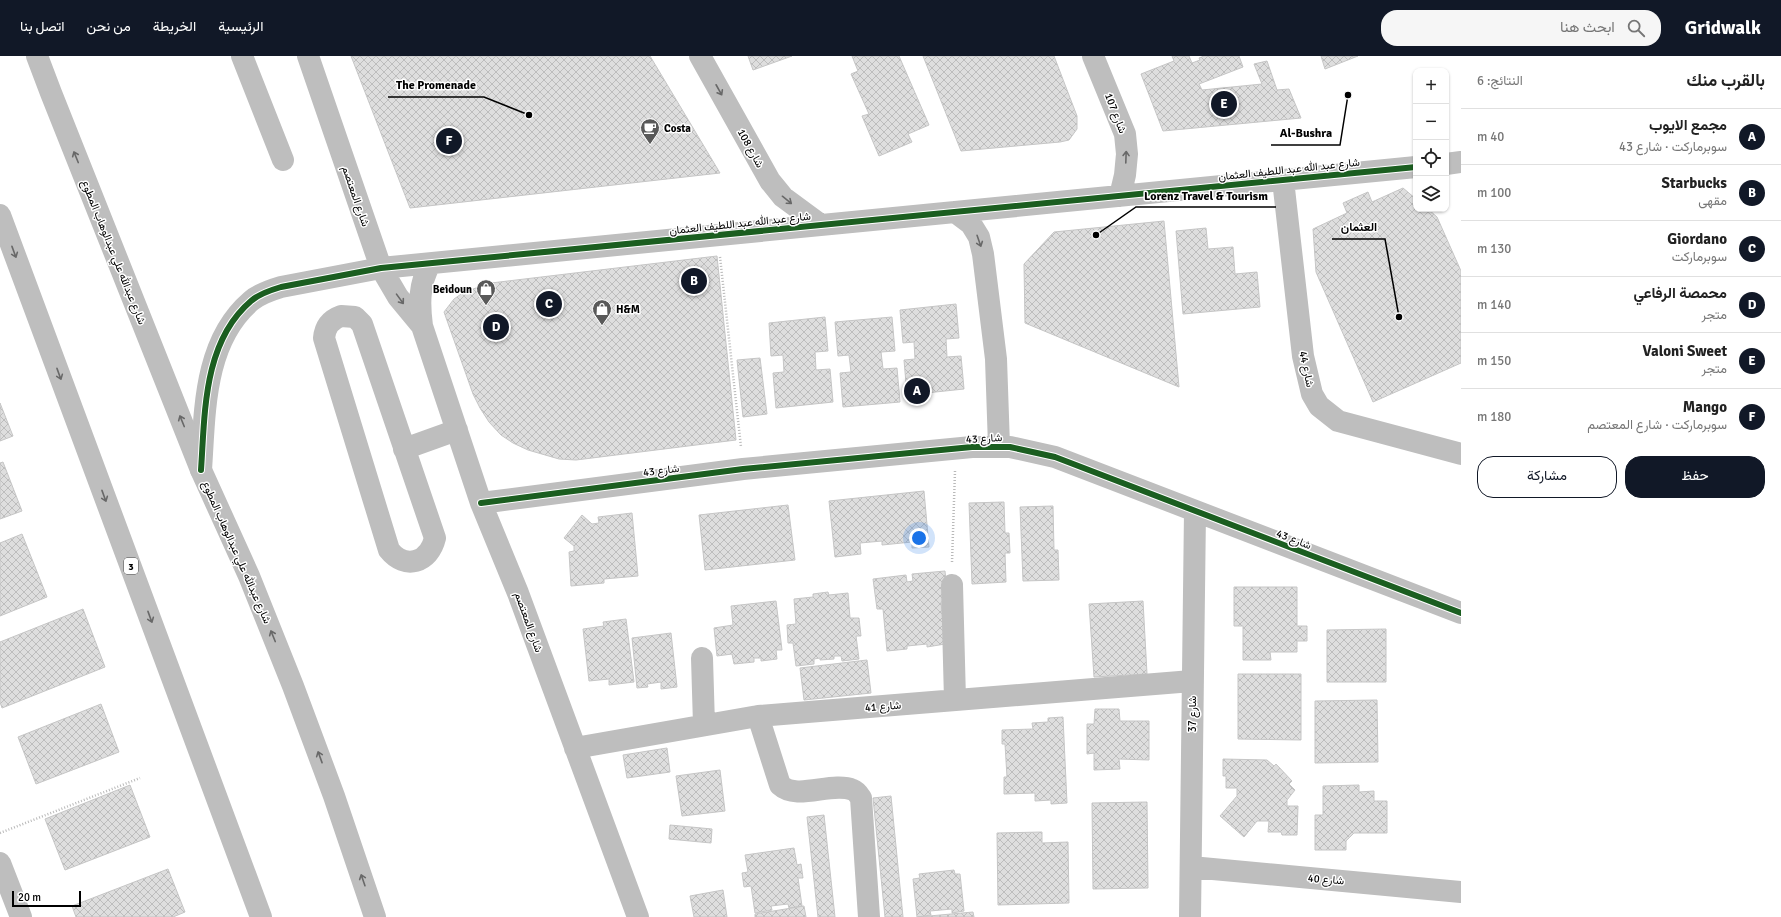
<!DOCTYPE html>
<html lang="ar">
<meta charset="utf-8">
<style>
:root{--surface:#fff;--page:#f6f6f6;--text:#222;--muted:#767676;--line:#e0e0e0;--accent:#111827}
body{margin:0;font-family:Signika,Vazirmatn,sans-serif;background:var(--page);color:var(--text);direction:rtl}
.controls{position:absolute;right:12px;top:12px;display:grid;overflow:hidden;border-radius:8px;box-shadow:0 1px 3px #0004}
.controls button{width:36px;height:36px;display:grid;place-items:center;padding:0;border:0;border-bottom:1px solid var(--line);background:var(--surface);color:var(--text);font:20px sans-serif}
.scale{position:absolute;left:12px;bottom:10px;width:69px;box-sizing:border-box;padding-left:4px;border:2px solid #000;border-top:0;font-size:11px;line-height:14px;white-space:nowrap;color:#000;-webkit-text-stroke:3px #fff;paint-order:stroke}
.you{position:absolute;left:919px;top:482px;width:14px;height:14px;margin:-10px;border:3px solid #fff;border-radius:50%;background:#1a73e8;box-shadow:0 0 0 6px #1a73e833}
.badge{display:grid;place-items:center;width:26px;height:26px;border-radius:50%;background:var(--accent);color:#fff;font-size:13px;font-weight:700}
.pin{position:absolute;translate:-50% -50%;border:2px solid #fff;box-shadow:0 1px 4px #0006}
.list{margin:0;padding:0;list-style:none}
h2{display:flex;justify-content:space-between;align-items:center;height:52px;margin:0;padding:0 16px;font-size:17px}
h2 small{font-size:13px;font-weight:400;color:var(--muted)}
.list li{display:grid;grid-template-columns:26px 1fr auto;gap:12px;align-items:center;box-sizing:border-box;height:56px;padding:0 16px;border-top:1px solid var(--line)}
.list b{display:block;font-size:15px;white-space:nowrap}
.list p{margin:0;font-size:13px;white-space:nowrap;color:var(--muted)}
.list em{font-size:13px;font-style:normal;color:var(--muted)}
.actions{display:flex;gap:8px;padding:12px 16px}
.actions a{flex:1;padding:9px 0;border:1px solid var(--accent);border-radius:16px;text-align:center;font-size:14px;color:var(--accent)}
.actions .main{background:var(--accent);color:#fff}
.icon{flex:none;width:22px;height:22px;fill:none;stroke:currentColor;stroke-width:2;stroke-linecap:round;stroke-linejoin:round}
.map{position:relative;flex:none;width:1461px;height:861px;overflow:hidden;direction:ltr}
header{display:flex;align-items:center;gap:24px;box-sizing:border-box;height:56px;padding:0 20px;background:var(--accent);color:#fff}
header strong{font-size:19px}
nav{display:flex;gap:22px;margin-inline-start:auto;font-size:14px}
.search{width:280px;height:36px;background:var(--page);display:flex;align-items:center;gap:10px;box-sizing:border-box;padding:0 14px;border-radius:16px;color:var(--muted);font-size:15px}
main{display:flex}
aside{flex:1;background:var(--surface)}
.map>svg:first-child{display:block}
.building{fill:url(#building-cross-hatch);stroke:#c6c6c6}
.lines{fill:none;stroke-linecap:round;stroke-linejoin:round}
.path{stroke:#b9b9b9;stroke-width:2.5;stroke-dasharray:1 2;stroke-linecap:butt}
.minor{stroke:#bebebe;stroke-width:22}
.major{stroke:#bebebe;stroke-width:22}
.cycleway-casing{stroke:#fff;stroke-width:8}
.cycleway{stroke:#1b5e20;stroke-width:6}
.oneway{stroke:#686868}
.labels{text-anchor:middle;stroke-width:3;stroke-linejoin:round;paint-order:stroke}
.shield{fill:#fff;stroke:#4c4c4c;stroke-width:1}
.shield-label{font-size:10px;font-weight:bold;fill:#000}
.street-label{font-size:11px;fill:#000;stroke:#fff}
.poi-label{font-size:11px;font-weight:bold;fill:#000;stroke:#fff;text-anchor:start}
.leader{fill:none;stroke:#000;stroke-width:1.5}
.callout-dot{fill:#000;stroke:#fff;stroke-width:1.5}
.callout-label{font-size:12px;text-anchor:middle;font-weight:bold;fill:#000;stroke:#fff;stroke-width:3;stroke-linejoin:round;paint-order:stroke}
</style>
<header>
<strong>Gridwalk</strong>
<div class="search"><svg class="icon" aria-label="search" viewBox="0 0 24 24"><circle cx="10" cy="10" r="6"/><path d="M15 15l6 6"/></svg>ابحث هنا</div>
<nav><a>الرئيسية</a><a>الخريطة</a><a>من نحن</a><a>اتصل بنا</a></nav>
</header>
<main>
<aside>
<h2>بالقرب منك<small>النتائج: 6</small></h2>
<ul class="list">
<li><span class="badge">A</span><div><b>مجمع الايوب</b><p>سوبرماركت · شارع 43</p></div><em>40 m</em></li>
<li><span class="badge">B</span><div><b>Starbucks</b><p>مقهى</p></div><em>100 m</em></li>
<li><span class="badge">C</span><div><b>Giordano</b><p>سوبرماركت</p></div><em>130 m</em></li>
<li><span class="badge">D</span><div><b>محمصة الرفاعي</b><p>متجر</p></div><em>140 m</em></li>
<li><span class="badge">E</span><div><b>Valoni Sweet</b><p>متجر</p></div><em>150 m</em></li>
<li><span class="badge">F</span><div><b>Mango</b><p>سوبرماركت · شارع المعتصم</p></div><em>180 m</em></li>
</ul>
<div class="actions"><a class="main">حفظ</a><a>مشاركة</a></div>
</aside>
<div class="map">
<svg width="1461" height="861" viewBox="0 0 1461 861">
<defs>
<pattern id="building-cross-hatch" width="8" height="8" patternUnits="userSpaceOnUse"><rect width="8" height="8" fill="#dedede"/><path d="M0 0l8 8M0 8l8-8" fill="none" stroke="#bdbdbd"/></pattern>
</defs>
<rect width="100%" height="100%" fill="#fff"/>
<path class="building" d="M351,0H650L720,117L410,152Z
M748,0H792L753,14Z
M852,0H899L929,69L908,78L912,86L879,100L862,60L869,58L851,18L858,15Z
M923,0H1054L1077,60V73L1069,84L1060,86L961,95Z
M1172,0H1189L1192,7L1200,4L1199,2L1204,0H1239L1243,11L1199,28L1202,34L1262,28L1254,8L1267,5L1277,34L1289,33L1301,62L1163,75L1141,18L1174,5Z
M1321,0H1358L1325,13Z
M1403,132L1416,143V153H1428L1437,161L1461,215V307L1373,346L1316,216L1313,173L1347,157L1343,147L1368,136L1372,146Z
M1164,165L1179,331L1025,267L1024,208L1054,176Z
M1206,172L1208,193L1233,191L1235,218L1257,216L1260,251L1183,258L1176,175Z
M717,200L736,384L576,404L559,403L528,394L513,387L501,379L489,366L480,352L473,338L444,256L454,243L464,236L491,227Z
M956,248L959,282L946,283L947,301L961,300L964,333L907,339L904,304L915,303L914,286L903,287L900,254Z
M825,261L828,295L815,296L816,314L830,313L833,346L776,352L773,317L784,316L783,299L771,300L769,267Z
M892,261L895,295L881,296L883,313L897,312L900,346L843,351L840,317L851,316L849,299L838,300L835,266Z
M760,302L767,358L743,361L737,304Z
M0,347L13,380L0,385Z
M3,406L22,455L0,463V407Z
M924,435L929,491L912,492V486L882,489V485L860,487L861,498L835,501L829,445Z
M1004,446L1005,477H1009L1010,497H1005L1006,526L972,528L969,447Z
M788,449L795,504L705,514L699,459Z
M1053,450L1054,494H1058L1059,524L1023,525L1020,451Z
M632,457L638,520L604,523V527L571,530L569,496L574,495V490L564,482L582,459L592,468L599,467L598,461Z
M22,478L47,541L0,560V487Z
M945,515L948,545L941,546L945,588L927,591V588L907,590V593L887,595L883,553H877L873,523L906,519L907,526L913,525L912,518Z
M1234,531H1297V570H1307V585H1297V596H1270L1271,604H1243V570H1234Z
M828,536L829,539L848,537L850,562H859L861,580H856L859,603L842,605L841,600H834V603L820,604V602L814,603V608L796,610L793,587H788L787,569L796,568L794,543L813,541V538Z
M776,545L782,594H776L777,603L761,605V602H754V606L734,608L732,598L717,600L714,572L733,569L731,550Z
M1143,545L1147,618L1094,621L1089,548Z
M83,553L105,611L2,652L0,646V586Z
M626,563L634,626L609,629V623L589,625L583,573L604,570L603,566Z
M1386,573V626H1327V574Z
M671,577L677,631L661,633V626L647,628L648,631L637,632L632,582Z
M867,604L871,637L804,644L800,612Z
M1238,618H1301V684L1238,683Z
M1377,644L1378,706L1315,707V645Z
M101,648L119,696L36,728L18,681Z
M1095,653H1119L1120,665H1149V704L1119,703L1120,713L1094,714V697L1087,698V668H1094Z
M1063,661L1067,747L1051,748V744L1035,745V737L1004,738V721H1007L1005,688H1002V674L1033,673L1032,667L1048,666V662Z
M667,692L670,716L627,722L623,699Z
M1223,703L1267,704L1274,710L1276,708L1292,725L1289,728L1295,734L1287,744V750H1298L1297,779H1282L1281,776H1268L1269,765H1257L1244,781L1220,760L1237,740V732H1226V720H1223Z
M720,714L725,755L682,760L676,720Z
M130,729L150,781L65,814L45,763Z
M1359,729V736L1374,735V745H1387V777H1354L1346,785V794H1315V759H1323V730Z
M891,740L903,861H885L873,742Z
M1147,746L1148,832L1093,833L1092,747Z
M824,759L835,861H818L807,761Z
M670,769L712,773L711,787L669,783Z
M1042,776V787L1068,786L1069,847L998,849L997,777Z
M794,792L797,809L801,808L803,822H798L802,850L789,852L788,848L771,850L772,854L755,857L751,830L744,831L742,817L748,816L745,799Z
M168,813L185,856L173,861H76L72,850Z
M954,814L955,818H960L964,855L952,857V853L930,855L931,859L917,861L913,823L920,822L919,818Z
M723,834L727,861H694L690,840Z
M804,850L806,861H755V858Z
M973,856L974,861H918Z"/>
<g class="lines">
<path class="path" d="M720,201L741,391
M952,506L955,415
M0,777L140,722"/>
<path class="minor" d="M242,0L283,104
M308,0L381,212L398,241L422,270
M700,0L770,125L783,141L821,169
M1093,0L1125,78L1127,98L1125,119L1120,140
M1446,108L1461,106
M1283,124L1303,300L1312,338L1319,350L1338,365L1461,398
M955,156L971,168L979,181L983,198L996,303L999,390
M430,208C419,228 419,247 422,270L481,447L518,537L638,861
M341,260L355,261L362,268L435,482C429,507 405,514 389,494L324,282C325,271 330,264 341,260Z
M404,393L457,374
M201,414C205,357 203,286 251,245C259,238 271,234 281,231L381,212L1416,111
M481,447L743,413L972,391H1010L1055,401L1461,557
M952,529L955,644
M702,602L704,669
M758,660L780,729C797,745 832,725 853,734C856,735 859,739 861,742L869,861
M575,692L758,660L1192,625
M0,807L21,861
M1191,811L1461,836
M1190,861L1195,455"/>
<path class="major" d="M37,0L51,37L201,414L249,520L293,630L334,740L375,861
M0,159L261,861"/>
<defs>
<path id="cycleway" d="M201,414C205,357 203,286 251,245C259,238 271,234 281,231L381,212L1416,111
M481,447L743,413L972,391H1010L1055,401L1461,557"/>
</defs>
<use href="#cycleway" class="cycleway-casing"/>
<use href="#cycleway" class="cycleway"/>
</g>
<defs><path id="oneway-shaft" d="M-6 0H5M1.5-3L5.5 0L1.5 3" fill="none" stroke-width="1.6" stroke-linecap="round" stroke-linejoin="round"/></defs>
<g class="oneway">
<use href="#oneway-shaft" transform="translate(719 34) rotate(61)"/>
<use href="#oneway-shaft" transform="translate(76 101) rotate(-112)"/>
<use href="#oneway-shaft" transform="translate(1126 101) rotate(-88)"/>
<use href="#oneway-shaft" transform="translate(787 144) rotate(39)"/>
<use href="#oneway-shaft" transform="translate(979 185) rotate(71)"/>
<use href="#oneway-shaft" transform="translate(14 196) rotate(70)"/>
<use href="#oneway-shaft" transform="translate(400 243) rotate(54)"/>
<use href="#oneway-shaft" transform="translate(59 318) rotate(70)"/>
<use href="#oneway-shaft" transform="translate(182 365) rotate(-112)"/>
<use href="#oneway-shaft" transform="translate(104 440) rotate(70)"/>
<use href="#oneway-shaft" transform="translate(150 561) rotate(70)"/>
<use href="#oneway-shaft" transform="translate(273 580) rotate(-112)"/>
<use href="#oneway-shaft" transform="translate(320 701) rotate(-110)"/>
<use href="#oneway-shaft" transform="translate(363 824) rotate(-109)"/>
</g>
<defs>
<symbol id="cafe-pin" viewBox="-11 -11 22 30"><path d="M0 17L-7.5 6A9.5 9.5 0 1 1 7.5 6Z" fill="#595959" stroke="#fff"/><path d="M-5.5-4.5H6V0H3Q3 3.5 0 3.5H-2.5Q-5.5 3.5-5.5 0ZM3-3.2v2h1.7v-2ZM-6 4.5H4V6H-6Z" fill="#fff"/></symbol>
<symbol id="shop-pin" viewBox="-11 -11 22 30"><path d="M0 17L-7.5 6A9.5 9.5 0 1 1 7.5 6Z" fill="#595959" stroke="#fff"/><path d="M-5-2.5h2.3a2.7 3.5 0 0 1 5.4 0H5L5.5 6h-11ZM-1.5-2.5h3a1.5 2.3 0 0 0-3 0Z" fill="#fff"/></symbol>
</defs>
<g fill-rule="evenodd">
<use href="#cafe-pin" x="639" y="61" width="22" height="30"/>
<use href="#shop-pin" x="475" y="222" width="22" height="30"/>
<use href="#shop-pin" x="591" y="242" width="22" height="30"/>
</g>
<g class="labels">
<rect class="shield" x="124" y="502" width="14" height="16" rx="3"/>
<g class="shield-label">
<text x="131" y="514">3</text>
</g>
<g class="street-label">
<text transform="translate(1116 57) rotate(69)" y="4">شارع 107</text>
<text transform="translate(751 92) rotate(61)" y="4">شارع 108</text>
<text transform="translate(1289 113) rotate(-6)" y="4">شارع عبد الله عبد اللطيف العثمان</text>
<text transform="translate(356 140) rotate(71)" y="4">شارع المعتصم</text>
<text transform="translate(740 167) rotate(-6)" y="4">شارع عبد الله عبد اللطيف العثمان</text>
<text transform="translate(114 196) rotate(68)" y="4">شارع عبدالله علي عبدالوهاب المطوع</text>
<text transform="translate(1307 313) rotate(78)" y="4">شارع 44</text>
<text transform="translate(984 382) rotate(-3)" y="4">شارع 43</text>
<text transform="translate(661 414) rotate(-7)" y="4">شارع 43</text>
<text transform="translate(1294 483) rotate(21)" y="4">شارع 43</text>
<text transform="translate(237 496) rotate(66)" y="4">شارع عبدالله علي عبدالوهاب المطوع</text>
<text transform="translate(529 566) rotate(70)" y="4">شارع المعتصم</text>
<text transform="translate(883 650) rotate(-5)" y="4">شارع 41</text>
<text transform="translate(1192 658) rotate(-90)" y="4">شارع 37</text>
<text transform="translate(1326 823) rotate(5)" y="4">شارع 40</text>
</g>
<g class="poi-label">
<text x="664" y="76">Costa</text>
<text x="472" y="237" text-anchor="end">Beidoun</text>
<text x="616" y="257">H&amp;M</text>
</g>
</g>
<path class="leader" d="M529 59L484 41H388M1348 39L1340 89H1271M1096 179L1136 151H1276M1399 261L1385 183H1332"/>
<g class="callout-dot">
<circle cx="529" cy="59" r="4"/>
<circle cx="1348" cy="39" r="4"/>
<circle cx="1096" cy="179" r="4"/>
<circle cx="1399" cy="261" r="4"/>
</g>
<g class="callout-label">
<text x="436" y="33">The Promenade</text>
<text x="1306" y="81">Al-Bushra</text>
<text x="1206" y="144">Lorenz Travel &amp; Tourism</text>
<text x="1359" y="175">العثمان</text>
</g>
</svg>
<div class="controls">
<button>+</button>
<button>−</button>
<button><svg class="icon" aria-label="locate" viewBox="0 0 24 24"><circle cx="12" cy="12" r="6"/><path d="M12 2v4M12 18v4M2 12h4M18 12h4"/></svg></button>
<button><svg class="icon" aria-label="layers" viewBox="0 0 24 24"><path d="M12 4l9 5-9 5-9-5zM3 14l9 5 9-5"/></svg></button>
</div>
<div class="scale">20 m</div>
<div class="you"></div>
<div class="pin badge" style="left:917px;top:335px">A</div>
<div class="pin badge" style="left:694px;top:225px">B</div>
<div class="pin badge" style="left:549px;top:248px">C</div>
<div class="pin badge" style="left:496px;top:271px">D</div>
<div class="pin badge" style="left:1224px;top:48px">E</div>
<div class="pin badge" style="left:449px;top:85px">F</div>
</div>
</main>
